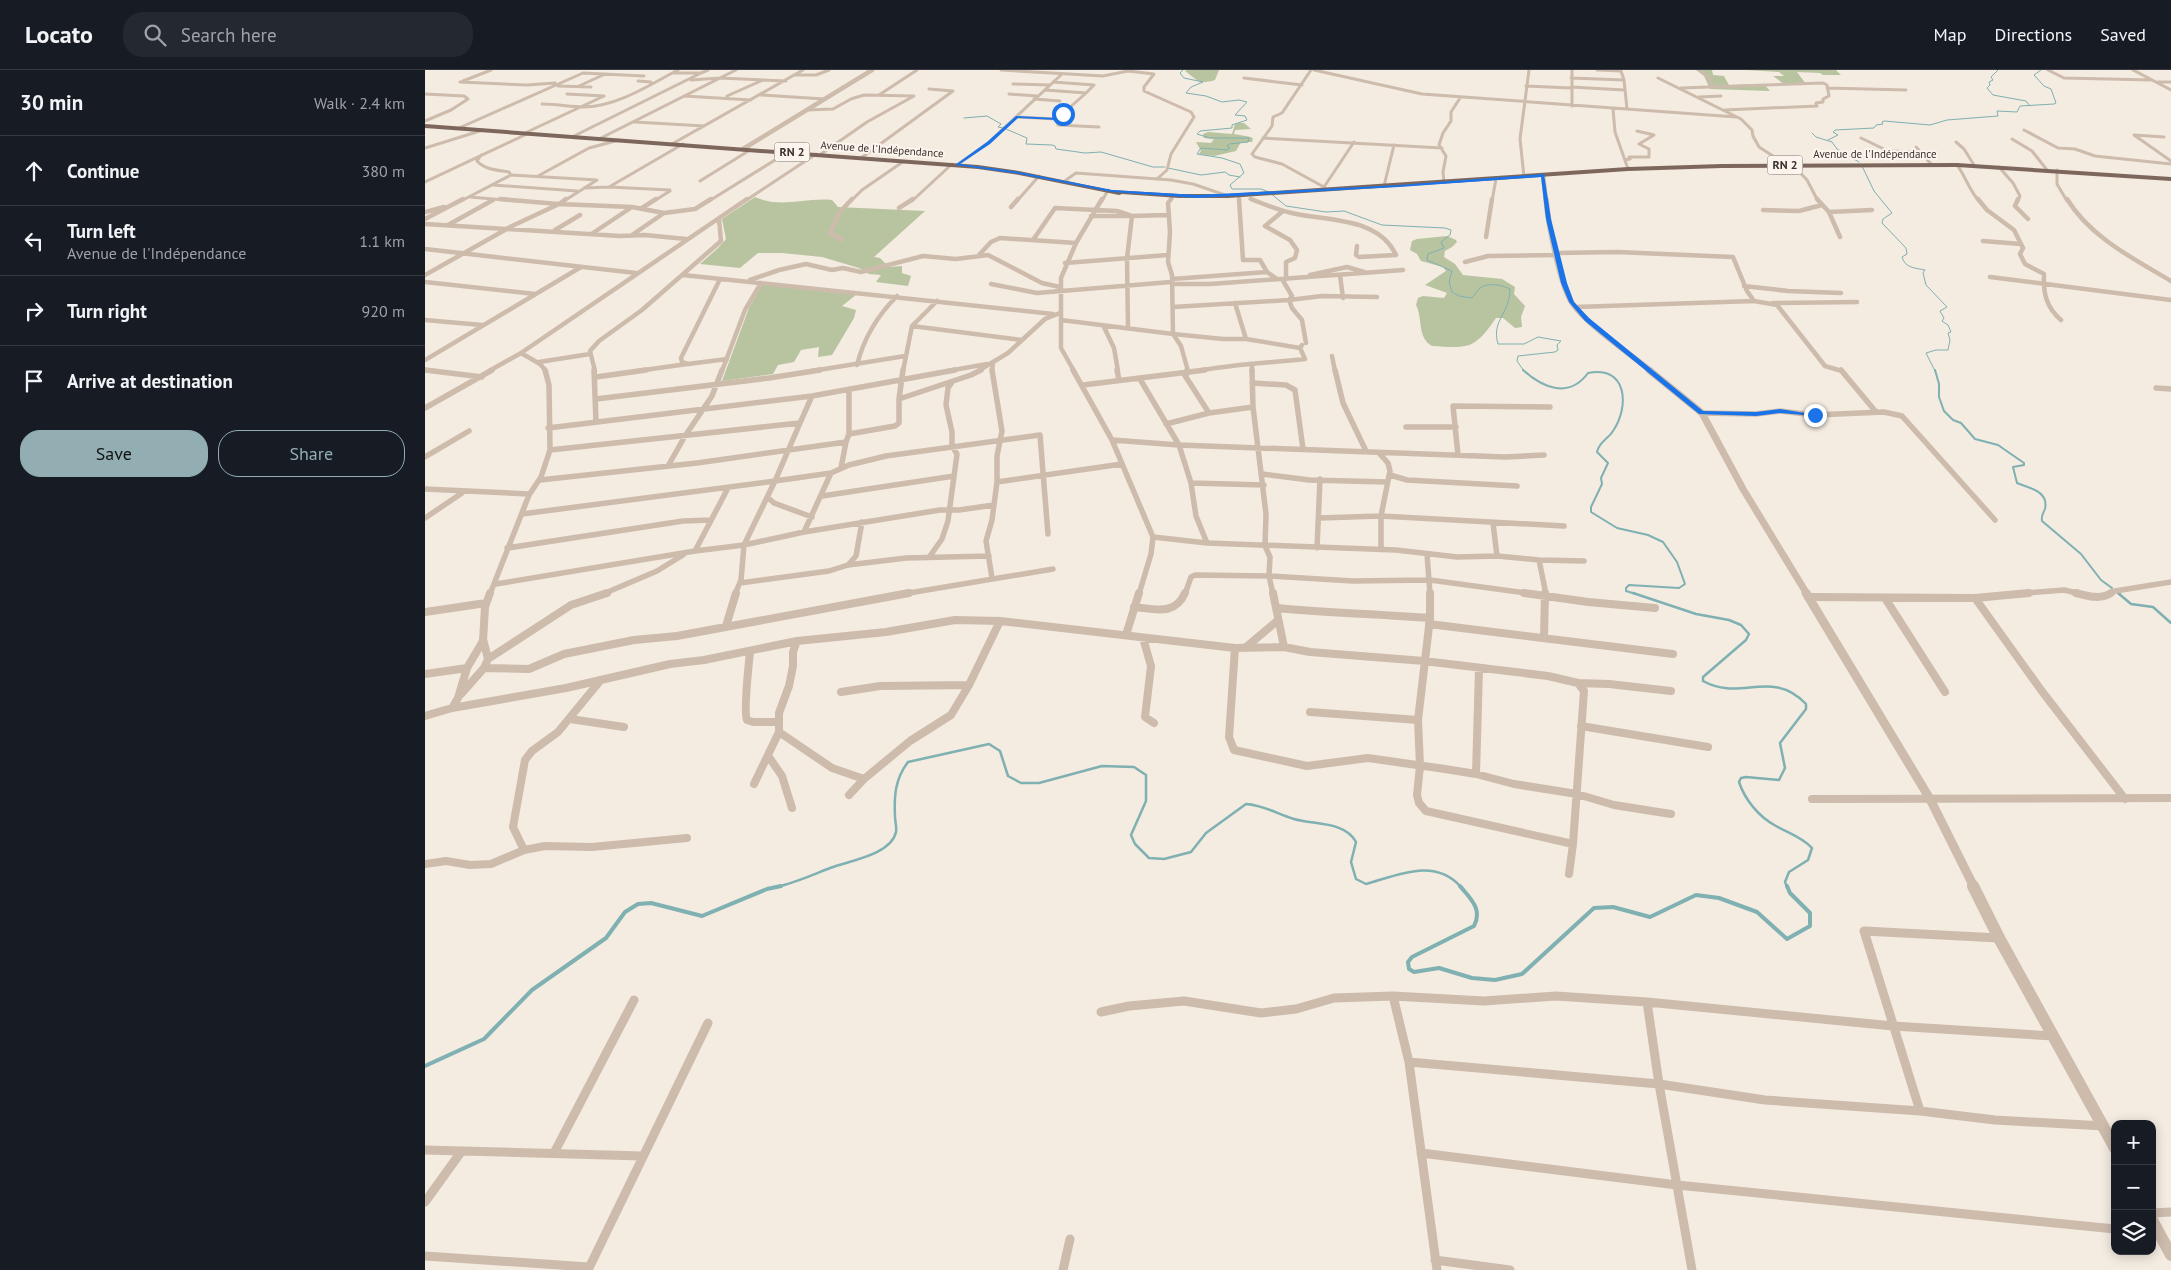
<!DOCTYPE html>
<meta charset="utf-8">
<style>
:root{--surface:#171b24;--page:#242831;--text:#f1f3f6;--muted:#9ea1a6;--line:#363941;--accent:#92aeb2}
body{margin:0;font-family:"PT Sans",sans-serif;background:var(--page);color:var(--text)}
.controls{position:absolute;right:15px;bottom:15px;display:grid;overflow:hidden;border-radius:10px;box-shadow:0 2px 12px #0003}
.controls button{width:45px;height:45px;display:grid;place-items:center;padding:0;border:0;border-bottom:1px solid var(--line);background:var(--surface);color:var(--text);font:25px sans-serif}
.stop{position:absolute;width:15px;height:15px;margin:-11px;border:4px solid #1a73e8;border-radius:50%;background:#fff}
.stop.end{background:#1a73e8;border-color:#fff;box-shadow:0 1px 5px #0008}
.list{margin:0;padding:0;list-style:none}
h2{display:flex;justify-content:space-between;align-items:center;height:65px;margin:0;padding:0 20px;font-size:21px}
h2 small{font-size:16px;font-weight:400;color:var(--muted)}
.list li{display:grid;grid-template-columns:32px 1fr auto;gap:15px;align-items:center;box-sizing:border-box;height:70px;padding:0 20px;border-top:1px solid var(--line)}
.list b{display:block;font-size:19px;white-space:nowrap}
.list p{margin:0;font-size:16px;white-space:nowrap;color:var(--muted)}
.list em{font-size:16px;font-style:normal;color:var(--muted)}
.actions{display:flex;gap:10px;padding:15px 20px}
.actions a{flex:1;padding:11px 0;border:1px solid var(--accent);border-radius:20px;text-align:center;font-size:18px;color:var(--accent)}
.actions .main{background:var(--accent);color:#111}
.icon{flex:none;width:28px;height:28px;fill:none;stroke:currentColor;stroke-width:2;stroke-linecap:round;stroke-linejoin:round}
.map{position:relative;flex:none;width:1746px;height:1200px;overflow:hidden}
header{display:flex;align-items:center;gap:30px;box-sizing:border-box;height:70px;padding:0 25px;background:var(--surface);border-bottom:1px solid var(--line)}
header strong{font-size:24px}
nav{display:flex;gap:28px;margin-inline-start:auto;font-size:18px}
.search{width:350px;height:45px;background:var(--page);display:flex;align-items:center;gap:12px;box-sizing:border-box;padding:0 18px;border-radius:20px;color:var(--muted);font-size:19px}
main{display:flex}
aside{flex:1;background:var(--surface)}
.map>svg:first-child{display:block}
.green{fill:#b8c4a0}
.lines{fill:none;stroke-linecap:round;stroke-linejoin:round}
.stream-far3{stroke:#7fb0b2;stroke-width:1}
.stream-far2{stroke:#7fb0b2;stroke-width:2}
.stream-far1{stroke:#7fb0b2;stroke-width:2.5}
.stream{stroke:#7fb0b2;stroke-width:4}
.minor-far4{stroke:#cdbbac;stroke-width:3}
.minor-far3{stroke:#cdbbac;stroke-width:4.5}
.minor-far2{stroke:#cdbbac;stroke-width:5.5}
.minor-far1{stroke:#cdbbac;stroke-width:8}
.minor{stroke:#cdbbac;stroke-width:9}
.tertiary-far4{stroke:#cdbbac;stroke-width:4.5}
.tertiary-far3{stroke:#cdbbac;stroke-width:5.5}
.tertiary-far2{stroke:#cdbbac;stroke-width:7}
.tertiary-far1{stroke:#cdbbac;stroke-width:9}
.tertiary{stroke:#cdbbac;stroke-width:12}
.primary{fill:#7d675c;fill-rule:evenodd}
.route{fill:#1a73e8}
.labels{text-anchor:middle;stroke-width:4;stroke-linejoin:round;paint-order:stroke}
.far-street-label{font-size:11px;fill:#3b302b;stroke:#fbf5ee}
.shield{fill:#fbf5ee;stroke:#756b66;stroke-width:1}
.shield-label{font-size:12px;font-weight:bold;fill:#3b302b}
</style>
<header>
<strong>Locato</strong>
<div class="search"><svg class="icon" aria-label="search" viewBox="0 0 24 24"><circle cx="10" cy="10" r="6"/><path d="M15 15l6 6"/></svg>Search here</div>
<nav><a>Map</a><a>Directions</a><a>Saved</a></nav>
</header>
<main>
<aside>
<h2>30 min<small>Walk · 2.4 km</small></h2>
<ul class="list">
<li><svg class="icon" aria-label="ahead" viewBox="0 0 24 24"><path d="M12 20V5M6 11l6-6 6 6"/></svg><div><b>Continue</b></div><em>380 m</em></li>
<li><svg class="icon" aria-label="left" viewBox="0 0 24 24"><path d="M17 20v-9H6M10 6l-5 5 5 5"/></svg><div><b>Turn left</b><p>Avenue de l'Indépendance</p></div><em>1.1 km</em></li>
<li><svg class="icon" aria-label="right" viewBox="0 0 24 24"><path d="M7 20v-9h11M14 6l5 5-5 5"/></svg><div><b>Turn right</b></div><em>920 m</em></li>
<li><svg class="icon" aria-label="arrive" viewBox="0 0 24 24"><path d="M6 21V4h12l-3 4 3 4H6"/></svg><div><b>Arrive at destination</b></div></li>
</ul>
<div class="actions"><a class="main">Save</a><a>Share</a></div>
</aside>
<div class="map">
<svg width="1746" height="1200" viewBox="0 0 1746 1200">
<rect width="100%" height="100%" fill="#f4ebe1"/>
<path class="green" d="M762,0H794L790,10C774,15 772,10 760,1Z
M1271,0H1287L1288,5L1299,6L1304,15L1339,14L1345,21L1285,19L1279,6Z
M1321,0H1411L1416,5H1398L1395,3L1372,2L1381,14H1359L1348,6H1359L1354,2Z
M814,53H819L826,59L810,60L809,64L826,67L828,69L827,72H816L811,81L789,86L774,84L776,81L771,72L786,73L789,69L779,68L778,64L783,62L807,64L810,54Z
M330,127C356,139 380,127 407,130L413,137L500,141L449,187L455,188L464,197L477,196V203L486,206L483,216L451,212L456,205L444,204L434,198L397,187L357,183H333L315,198L275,194L293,178L301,169L297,149Z
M1022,166L1031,170L1032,172L1027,177L1020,181L1019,187L1030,194L1038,205L1077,209L1090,217L1089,224L1100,236L1096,247L1097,257L1090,258L1078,248H1071C1049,280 1044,278 1007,276C992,268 998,248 991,235L993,228L998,226L1019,228L1022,223L1000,215L1021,201L1018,197L996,191L992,184L985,180L987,171L992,169Z
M337,215L432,224L417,236L431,240L429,248L407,285L393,287L394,277L376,280L369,292L353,295L348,304L297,311L324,238Z"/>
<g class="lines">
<path class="stream-far3" d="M758,0L755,3L759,8L778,12L766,17L761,23L781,26L797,32L814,30L822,32L810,45L820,46L822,50L807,55V58L775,61L772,64L785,68H824L823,72L804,74L802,76L805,78L802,80L776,78L772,84L797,88L815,94L819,103L805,115L807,119H836L844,122L861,136L901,142L919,141L957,155L1020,158L1026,160L1025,165L1016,172L1019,178L1003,184L1002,190L1027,201L1024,212L1027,222L1034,226L1047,228C1050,225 1052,221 1055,218C1064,212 1077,215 1085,219C1085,244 1066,250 1073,274H1099L1113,267L1136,271L1132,275L1133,280L1130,282L1093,286L1092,291L1099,301
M1573,0L1566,7L1568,10L1564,12L1565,15L1562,18L1568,25L1601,31L1605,36
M539,48L562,46L576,54L573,57L578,58
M581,59L602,68L601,74L627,75L630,76L631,79L660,83L676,82L728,97H740
M1387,63L1391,67L1407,72L1412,79L1434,92
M1403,70L1413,65L1408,62L1410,60L1449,58L1451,55L1458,54L1457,52L1459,51L1505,55L1522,50L1573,46L1572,41L1592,42L1595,36L1629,34L1631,33L1626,19L1619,16L1609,5L1616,0
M1437,96L1449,121L1467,143L1458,149L1457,153L1481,178L1482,184L1477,187C1480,198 1490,198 1500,200L1498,203L1501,215L1522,237L1515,241L1519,248L1517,251L1523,255L1526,262L1523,263L1525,270L1523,280H1511L1501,283L1510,301
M743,98L776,105L800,102L804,105L815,107"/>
<path class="stream-far2" d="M1098,300C1118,318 1144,329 1163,303C1202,295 1205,336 1188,361C1183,369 1174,372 1172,382L1183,393L1176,408L1177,414L1166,437V442L1192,458L1223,465L1238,472L1252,492L1260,514L1254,518L1204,515L1201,518V521L1211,524
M1510,300L1514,314V327L1519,341L1528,350L1536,353L1550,369L1573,375L1599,393V395L1588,397L1592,413C1604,418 1624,421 1620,439C1618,444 1616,445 1617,451L1656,484L1676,510L1687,518
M1693,523L1695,524"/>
<path class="stream-far1" d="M1208,523L1271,544L1304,550L1316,555L1324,564L1321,570L1278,607V611C1316,632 1346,598 1381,634V639L1355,673L1360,698L1354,710L1321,707L1316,708L1314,712C1320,730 1334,747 1351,756C1363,763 1377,767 1387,778L1383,790L1364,802L1360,812L1362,817
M1693,523L1706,534L1728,537L1746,553
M351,817C370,813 387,805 405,798C423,791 466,785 471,762C472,758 470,751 470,747C469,726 470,709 483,692L564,674L575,681L583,706L596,713H614L677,696L709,697L721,705V731L706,765L710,774L724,788L739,789L766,782L781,763L821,734C839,735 852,744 869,749C889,755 920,751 931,772L926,792L931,809L941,814C973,805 1010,787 1036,817"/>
<path class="stream" d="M1035,816C1045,828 1058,839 1049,856L987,887L983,892L984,899L989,902L1014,898L1047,908L1070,910L1097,904L1169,838L1188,837L1225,847L1271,825L1294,828L1332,842L1362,869L1385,856V843L1365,823L1362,816
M0,996L59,969L107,920L181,868L200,842L213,834L226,833L277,846L342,819L356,816"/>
<path class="minor-far4" d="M576,0L678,6L703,1L729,4L719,17V21L766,42L769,47L746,84L742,100L732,109
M886,0L857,43L848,47L847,56L827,84L830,87L857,94L899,117
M889,0L997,24L1311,47
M1147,0V36
M1172,0L1196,1L1199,10
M1274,0L1283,7L1289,17
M1623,0L1639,8L1727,10
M1708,0L1746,20
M248,3H276L283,0
M371,5H391L404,0
M819,8L877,15
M1146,8L1199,10L1202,39
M1233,8L1316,49L1327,60L1328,66L1334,77L1362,95
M266,10L295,8L361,11
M38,11L66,0
M213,11L226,12
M35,12L102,15L130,13
M1733,12H1746
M588,14L624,15
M133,16L166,17
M154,16L178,5
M1101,16L1146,18
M1146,17L1199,20
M1256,18L1398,13L1402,15L1404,26L1398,29V32L1391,33L1392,36L1300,40
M1402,18L1481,20
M620,20L661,23L669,15L628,12
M0,24L39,26L43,29L26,40L0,51
M584,24L612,26
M336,25L399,29
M454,25L492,0
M259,26L326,30
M302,26L338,10
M1274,27L1296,26
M609,29L635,31
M117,34C131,34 146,37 160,37C193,36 224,15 253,0
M1188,39L1190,62L1203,99
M382,40L408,39L426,29L439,25L489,26L442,52L396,84
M592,47L632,49L633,55L674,57
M632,49L661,23
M210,52L279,56
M34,58L158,3L219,6
M1599,60L1633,78L1650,79L1670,86L1746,94
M100,63L179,26L142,24
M149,66L276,3
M1739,67L1709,65L1746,91
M176,68L311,0
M838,68L1017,78
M1436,68L1463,81L1494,82
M1587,69L1607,81L1622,100
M1531,72L1539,79L1549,95
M247,74L378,0
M1491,77L1506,94
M0,78L58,60
M56,85L52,91C60,100 73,100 84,102L86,105
M436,88L528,21L504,19
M1200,90L1205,89L1204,87H1224V79L1214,74L1229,65L1212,61
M532,95L563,73L637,4
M1368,95L1382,110L1393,131
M1532,95C1541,107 1544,120 1554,131
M1574,97L1588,113L1595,126L1593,131
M1632,100V114L1642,131
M113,106L164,78L194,70
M1099,107L1095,69L1104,0
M275,111L325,80
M0,112L104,63
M642,112L641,110L651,103L746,110L768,114L803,126
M1019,112L1018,102L1021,86L1014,75L1018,63L1026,51V42L1035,28
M68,115L152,121
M959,116L969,75
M184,117L245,120
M159,118L184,117L258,74
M900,120L899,117L929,72
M45,127L91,131
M825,129L829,131
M36,131L86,105L172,110L139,131
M229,131L245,121
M284,131L363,82
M320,131L391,84
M426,131L437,120L479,91
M487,131L527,94
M592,131L614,106
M677,131L683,120
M745,131L747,128
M1067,131L1071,109"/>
<path class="minor-far3" d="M75,129L133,134
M141,129L134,134L207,137L239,143
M746,129L743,133L745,162L743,192L747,205L748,264L756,276L763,301
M814,129L818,190H835L842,202L852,209
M826,129C841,135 855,141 871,144C906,151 954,148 971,185L934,187L931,185L932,176
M1392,129L1404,142L1415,167
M1553,129L1562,140L1589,160L1598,178L1595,184L1600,194L1619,204C1618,223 1621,237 1636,250
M1593,129L1590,136L1603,149
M1642,129C1665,167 1709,189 1746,211
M586,137L593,129
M217,138L231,129
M474,138L488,129
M1338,140L1374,141L1397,135
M858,141L840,156L865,170L872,180L870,188L861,192V209
M0,142L19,137
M1404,142L1447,140
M666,146H707L702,188L703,258
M0,149L38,129
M0,154L195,166L220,165L261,169
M23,155L68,130
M130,160L155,145
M168,163L207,137
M207,165L239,143L270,139L286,129
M1061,167L1067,129
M417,170L405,163L414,143L427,129
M608,170L630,138L692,141L707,146L743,145
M1558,171L1596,174
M0,179L211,203
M1132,183L1192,182L1308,187L1322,221L1329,231L1352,235L1400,296L1417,301
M553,186L566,172L575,168L651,173
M1040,192L1063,186L1131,185
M640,193L743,185
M0,205L87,156L134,134
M258,205L628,244
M885,205L922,197L939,202
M915,205L918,228
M1565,207L1746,230
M295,209L256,288L257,292L263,294L302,289
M747,209L842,202
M857,209L867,226L864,230L867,238L877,250L881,273
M325,210L354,200L381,194L407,200L418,198L436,202L498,186L531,189L563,185L617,213L635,217
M0,212L110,224
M566,214L612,223L746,212
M747,214H785L978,200
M1319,216L1363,221L1416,223
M810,233L821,269
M1348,233L1432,232
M748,237L864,230L897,226L952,227
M1151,237L1329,231
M0,250L57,255
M636,250L748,264L798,269H821L875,278
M487,256L512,231
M679,257L689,278L693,301
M96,283L115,294L121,301
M907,286L910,301
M0,290L156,197
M114,292L165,284
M432,295C439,267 452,246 472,226
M827,295V301
M0,300L9,301
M64,301L96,283L322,129
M170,301L165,281L174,271L217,240L296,171L294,149
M212,301L262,294
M297,301L320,240L336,213
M387,301L480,286
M478,301L487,256L597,270
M523,301L562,294
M553,301L583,283L620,249L635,243
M567,301L568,293
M649,301L636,278V208L651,173L677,129
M773,301C809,294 844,293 880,289L875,278L877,275"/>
<path class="minor-far2" d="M0,300L57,307
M169,300L171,351
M648,300L687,370L728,467L726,484L714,524
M692,300L694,310
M762,300L763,303
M827,300L828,337L841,444L840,476L845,487L844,506L848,524
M910,300L918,333L941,381
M1416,300L1451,342
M759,304L784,343
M171,307L221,300
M715,309L754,375L766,413L771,446L782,473
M827,313L861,315L870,320L878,379
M658,315L780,300
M1731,318L1746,319
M424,320V364
M171,329L344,308L395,300
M474,329L478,300
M0,338L67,300
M1277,343L1331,344L1355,341L1390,345L1459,342L1477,346L1570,450
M741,354L784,343L828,337
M981,357H1031
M123,358L387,326L530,300
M687,370L754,375L1080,387L1119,385
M125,380L375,353L387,326
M954,383L963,393L965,401L956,446V480
M1033,385L1028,336L1125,337
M0,387L44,361
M243,396L260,366L287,326L297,300
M416,398L421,372
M837,404L884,410L962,412
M965,405L982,410L1092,416
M115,410L272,393L421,372L424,364L470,356L474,353V329L546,305L556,300
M572,412L697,394
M766,413L839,415
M0,419L104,424
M397,426L529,406
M342,427L349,433L387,447
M97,444L350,411L375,353
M0,448L37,423
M894,448L956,446L1139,456
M1068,453L1072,486
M379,462L406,403
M728,467L782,473L971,480L1032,487L1072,486L1114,490L1159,491
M82,478L258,451L286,450
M892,478L895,409
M270,481L303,418
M1002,484L1005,524
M505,486L517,469L523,451L532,384L527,376V362L521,335L523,318L527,312
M1114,490L1121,524
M423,495L431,486L437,452
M567,508L561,471L567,450L572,412V386L577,361L567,300
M315,513L404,501L423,495L481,488L564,486
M71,514L270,481L319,475L379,462L515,440H534L569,435
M65,524L104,425L116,407L125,380L124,315L120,300
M178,524L232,501L258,485
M310,524L316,510L319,475L350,411L406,403L424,395L461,386L615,365L623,464
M478,524L628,499
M760,524L766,507L770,505L844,506L928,511L1005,510L1108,524
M1590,524L1639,520L1656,524
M1684,524L1690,521L1746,512"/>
<path class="minor-far1" d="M848,523L859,577
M1005,523V548L993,650L995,696L992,725L994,733L1001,741L1148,774L1159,621L1153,613
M1099,523L1163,532L1230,538
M1651,523C1663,526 1675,530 1686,523
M1383,527L1550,528L1604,523
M1460,528L1520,622
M1550,528L1616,620L1700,729
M709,537C730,539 750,546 760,523
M852,538C903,543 954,544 1005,548
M0,542L61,533
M1004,554L1248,584
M301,556L311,523
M701,565L714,523
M1119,567L1120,523
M718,568L726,596L720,647L729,653
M810,578L804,667L809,680L882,696L943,688L1020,699L1051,704L1089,714L1152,724L1189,735L1246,744
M820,578L852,551
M325,581C324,594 318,642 322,650L328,652H353
M63,589L146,535L182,523
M59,598L104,599L139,584L209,570L252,566L484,523
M0,604L42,598
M416,622L455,616L544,615
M36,624L59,598L63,589L58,569
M27,638L33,628L42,598L58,571L60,537L65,523
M885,642L993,650
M0,646L27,638L141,618L245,594L279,590L372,571L461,562L530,550L575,551L810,578L859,577L885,582L999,591L1123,606L1153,613L1184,614L1246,621
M145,649L199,657
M1156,656L1283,677
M354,662L407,698L439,709
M344,687L357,706L367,738
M1051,704L1054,599
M329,714L354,662V643L364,616L368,596V582L372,571
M424,725L439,709L485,671L526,645L544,615L575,551
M1387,729L1746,728
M99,780L88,757L100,690L107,681L133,662L175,611
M0,794L21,791L45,795L66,794L99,780L120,776L167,777L262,768
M1144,804L1148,774"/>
<path class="minor" d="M968,926L984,992L1012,1200
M1222,932L1234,1014L1267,1200
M676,942L704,936L759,931L836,943L871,939L909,928L968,926L1059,931L1131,926L1222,932L1468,956L1628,966
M984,992L1234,1014L1340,1030L1495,1041L1570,1050L1679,1056
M1495,1041L1439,861L1574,868
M0,1080L217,1086
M129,1083L209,930
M996,1083L1252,1115L1690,1159
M0,1132L36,1082
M1727,1143L1746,1142
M0,1186L164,1197
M1010,1190L1085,1200
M163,1200L283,953
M638,1200L645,1169"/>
<path class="tertiary-far4" d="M318,79L447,0
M1118,105L1121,131"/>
<path class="tertiary-far3" d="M1121,129C1123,153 1135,215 1147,233C1161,254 1205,284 1226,301"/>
<path class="tertiary-far2" d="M1224,300L1277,343L1318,419L1382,524"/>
<path class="tertiary-far1" d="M1381,523L1505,729L1549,817"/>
<path class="tertiary" d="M1548,816L1574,868L1690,1078
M1727,1150L1746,1185"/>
<path class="primary" d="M0,54L553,95L594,101L686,120L754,124H803L1203,97L1297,94L1532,93L1746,107V111L1532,97L1297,98L1203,101L803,128H754L697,124L694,125L594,105L553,99L0,58Z"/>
</g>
<path class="route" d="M637,43L640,44L632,50L593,48L565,74L535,94L594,102L687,120L772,125L974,115L1119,104L1126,149L1142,213L1149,232L1164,248L1278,341L1331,342L1355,339L1393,345L1390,346L1355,343L1331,346L1274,344L1160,251L1144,232L1136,213L1121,149L1116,107L974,117L772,128L687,122L594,104L530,95L562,72L591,46L631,48Z"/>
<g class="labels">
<g class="far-street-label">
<text transform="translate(457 79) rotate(4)" y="4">Avenue de l'Indépendance</text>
<text x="1450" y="88">Avenue de l'Indépendance</text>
</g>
<g class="shield">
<rect x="349.5" y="72.5" width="35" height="19" rx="4"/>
<rect x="1342.5" y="85.5" width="35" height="19" rx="4"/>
</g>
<g class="shield-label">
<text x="367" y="86">RN 2</text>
<text x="1360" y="99">RN 2</text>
</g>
</g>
</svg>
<div class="controls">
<button>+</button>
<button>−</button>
<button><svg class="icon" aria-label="layers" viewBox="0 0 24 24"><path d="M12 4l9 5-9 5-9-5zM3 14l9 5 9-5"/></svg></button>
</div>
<div class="stop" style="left:638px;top:44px"></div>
<div class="stop end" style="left:1390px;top:345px"></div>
</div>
</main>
